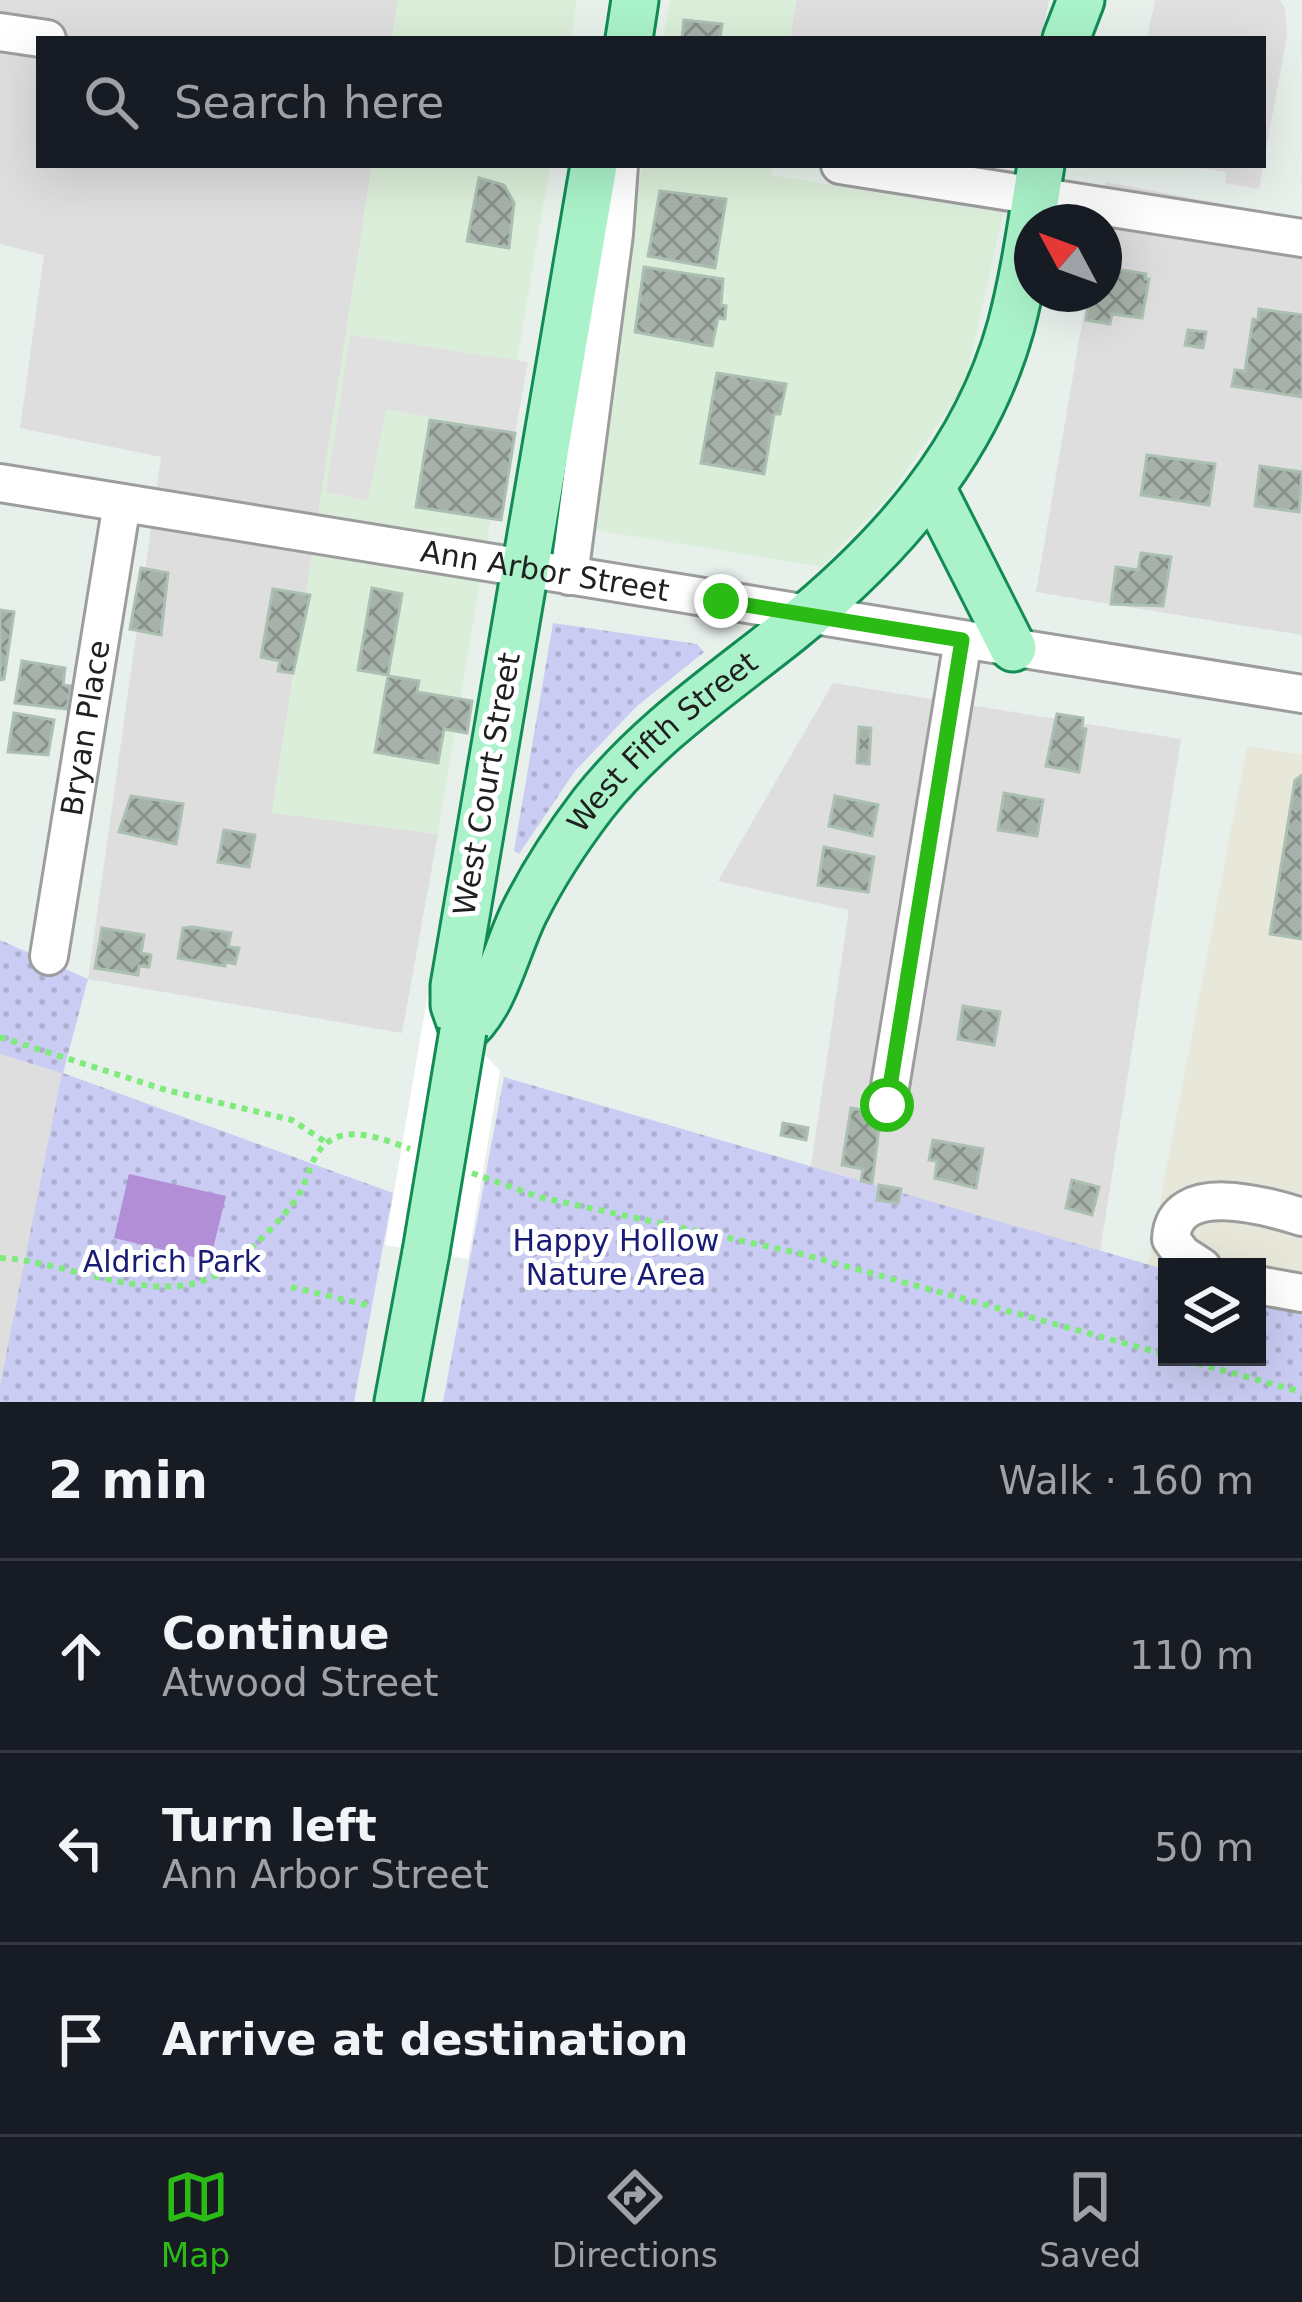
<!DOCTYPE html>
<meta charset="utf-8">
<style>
:root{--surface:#171b24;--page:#242831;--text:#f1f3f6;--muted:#9ea1a6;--line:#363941;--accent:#2abb15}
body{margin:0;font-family:"DejaVu Sans",sans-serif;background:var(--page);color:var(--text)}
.controls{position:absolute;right:36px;bottom:36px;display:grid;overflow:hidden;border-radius:0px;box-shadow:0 12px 48px #0002}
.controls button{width:108px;height:108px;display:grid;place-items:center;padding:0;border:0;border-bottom:3px solid var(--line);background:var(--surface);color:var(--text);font:60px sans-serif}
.compass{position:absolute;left:1014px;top:204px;width:108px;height:108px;border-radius:50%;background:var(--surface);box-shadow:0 12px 48px #0002;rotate:311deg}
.stop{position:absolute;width:36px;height:36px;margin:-27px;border:9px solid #2abb15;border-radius:50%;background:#fff}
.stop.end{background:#2abb15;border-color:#fff;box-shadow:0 3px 12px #0008}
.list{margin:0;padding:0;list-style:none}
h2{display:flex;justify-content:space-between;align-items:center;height:156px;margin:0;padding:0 48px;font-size:51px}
h2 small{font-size:39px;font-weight:400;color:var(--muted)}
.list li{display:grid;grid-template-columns:78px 1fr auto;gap:36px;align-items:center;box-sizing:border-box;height:192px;padding:0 48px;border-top:3px solid var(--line)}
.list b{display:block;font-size:45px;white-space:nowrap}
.list p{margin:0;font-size:39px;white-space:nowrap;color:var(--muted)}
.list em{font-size:39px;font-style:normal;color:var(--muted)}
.icon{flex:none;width:66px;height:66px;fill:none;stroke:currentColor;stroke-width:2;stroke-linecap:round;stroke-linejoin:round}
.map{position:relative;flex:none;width:1302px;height:1402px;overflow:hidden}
.search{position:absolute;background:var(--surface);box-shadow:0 12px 48px #0002;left:36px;right:36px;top:36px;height:132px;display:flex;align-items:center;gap:30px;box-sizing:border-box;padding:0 42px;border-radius:0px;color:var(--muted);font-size:45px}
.sheet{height:732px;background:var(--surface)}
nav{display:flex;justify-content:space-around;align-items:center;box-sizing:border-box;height:168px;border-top:3px solid var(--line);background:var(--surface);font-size:33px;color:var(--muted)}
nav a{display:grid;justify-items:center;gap:6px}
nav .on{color:var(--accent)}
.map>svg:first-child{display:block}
.residential{fill:#dddedd}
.commercial{fill:#dbeed9}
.industrial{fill:#e7e8da}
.park{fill:url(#park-dots)}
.pitch{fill:#b18ed6}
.parking{fill:#e0e0e0}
.pier{fill:#fff}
.building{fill:url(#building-cross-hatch);stroke:#abc0b2;stroke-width:3}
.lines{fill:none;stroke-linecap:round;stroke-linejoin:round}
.minor-casing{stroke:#9d9d9d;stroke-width:42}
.major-casing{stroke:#108c54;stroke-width:51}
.path{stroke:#7feb7d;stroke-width:6;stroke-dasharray:6 6;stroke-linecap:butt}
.minor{stroke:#fff;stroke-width:36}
.major{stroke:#aaf2ca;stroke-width:45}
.major-bridge-casing{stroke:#108c54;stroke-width:51;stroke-linecap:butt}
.major-bridge{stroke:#aaf2ca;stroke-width:45}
.route{stroke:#2abb15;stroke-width:15}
.labels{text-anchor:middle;stroke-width:10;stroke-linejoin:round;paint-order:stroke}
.street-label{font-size:30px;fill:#202020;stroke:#fff}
.park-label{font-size:30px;fill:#181c75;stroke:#fff}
</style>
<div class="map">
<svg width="1302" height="1402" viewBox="0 0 1302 1402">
<defs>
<pattern id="park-dots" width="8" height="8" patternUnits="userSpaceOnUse" patternTransform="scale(3)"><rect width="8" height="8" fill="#caccf4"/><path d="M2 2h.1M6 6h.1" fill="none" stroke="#adafd1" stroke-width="1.8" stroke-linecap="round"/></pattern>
<pattern id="building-cross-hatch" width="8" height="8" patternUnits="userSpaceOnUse" patternTransform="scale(3)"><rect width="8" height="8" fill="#a7b2aa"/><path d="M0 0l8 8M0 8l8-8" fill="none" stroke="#88908a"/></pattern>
</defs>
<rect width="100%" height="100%" fill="#e8f0ec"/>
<path class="residential" d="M0,0H398L392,39H39V165H372L272,812L438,834L402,1033L88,979L161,457L20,428L44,255L0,244Z
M796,0H1049L1041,39H790Z
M1106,182L1302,219V635L1036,592L1087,294H1104V222H1099Z
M833,683L1181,739L1100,1251L811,1166L849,910L718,881Z
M0,1054L63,1073L0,1385Z"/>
<path class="commercial" d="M398,0H577L571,39H392Z
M670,0H796L790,39H663Z
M372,165H550L438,834L272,813Z
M642,165H772L771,175L1003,213L965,385L890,495L821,567L583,528Z"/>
<path class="industrial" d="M1247,746L1302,755V1310L1257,1297V1267H1167V1270L1148,1265Z"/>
<path class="park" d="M553,623L697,644L704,652L636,707L575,771L519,854L514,851Z
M0,940L88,979L63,1073L393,1193L354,1402H0V1385L62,1073L0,1054Z
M504,1077L1167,1270V1357H1257V1297L1302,1310V1402H443Z"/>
<path class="pitch" d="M129,1174L226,1196L210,1261L114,1238Z"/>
<path class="parking" d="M1155,0H1280L1285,8L1287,35L1259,189L1225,183L1226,172L1174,165H1263V39H1147Z
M350,335L528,362L515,433L386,409L368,501L326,492Z"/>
<path class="pier" d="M428,993L500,1071L468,1259L385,1245Z"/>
<path class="building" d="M684,20L722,24L720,39H682Z
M479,178L504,185L514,203L509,248L467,241Z
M660,191L726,199L715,268L648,256Z
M644,267L723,279L721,305L726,306L725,319L718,318L712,346L635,332Z
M1104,267L1146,274L1145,279H1149L1142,318L1112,314L1110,324L1086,320L1090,294H1104Z
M1259,309L1302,315V397L1232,386L1235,370L1245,371L1253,319L1258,320Z
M1188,330L1206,332L1203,348L1185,345Z
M717,373L786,384L780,414H774L764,474L701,463Z
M430,420L515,433L501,520L416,507Z
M1147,455L1215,464L1209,505L1141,495Z
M1260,466L1302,472L1299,512L1255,506Z
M1141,553L1171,557L1163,606L1111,604L1116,567L1138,570Z
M141,568L168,573L161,635L130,629Z
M372,588L402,594L388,675L358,670Z
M273,589L310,595L293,673L278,671L280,661L261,657Z
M0,610L14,612L4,679L0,680Z
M22,661L65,668L63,685L71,686L67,709L15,703Z
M388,676L419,681L417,692L472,701L467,733L444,729L438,763L375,752Z
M14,713L54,720L48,755L8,752Z
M1057,714L1083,718L1082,728L1086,729L1079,772L1046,766Z
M859,727L871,728L869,764L857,763Z
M1302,775V939L1270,934L1295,780Z
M1004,793L1043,800L1037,836L998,830Z
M131,796L183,804L176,844L119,832Z
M835,796L878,805L872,836L829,826Z
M224,830L255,835L249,867L218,862Z
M824,847L874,857L868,892L818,885Z
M192,927L231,933L228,947L239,948L235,964L226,962L225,966L178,958L183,928Z
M102,928L144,935L141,953L151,955L149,967L139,966L138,975L95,968Z
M963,1006L1000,1012L994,1045L958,1039Z
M851,1108L881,1113L872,1183L861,1181L863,1169L842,1165Z
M783,1123L808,1128L806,1140L781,1135Z
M933,1140L983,1149L976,1188L935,1178L937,1161L929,1160Z
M1072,1180L1099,1187L1092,1215L1066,1208Z
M879,1185L901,1189L898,1203L877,1200Z"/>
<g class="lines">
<defs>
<g id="minor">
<path d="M0,32L47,39"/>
<path d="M840,165L1302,238"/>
<path id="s1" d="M0,483L1302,694"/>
<path d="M569,576L614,234L619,165"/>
<path id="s2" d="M49,956L122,503"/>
<path d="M887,1105L963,640"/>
<path d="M1202,1267L1182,1254L1171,1239C1174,1179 1267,1206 1302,1217"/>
<path d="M1257,1285L1302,1293"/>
</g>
<g id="major">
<path d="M629,39L635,0"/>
<path d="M1066,39L1081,0"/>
<path id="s3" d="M594,165L454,986V1005L463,1031C494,1008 507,946 525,911C544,873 567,838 593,804C648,734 721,685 790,630C890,549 976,453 1011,326C1025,273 1032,219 1041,165"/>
<path d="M932,488L1013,648"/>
<path d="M398,1402L426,1252"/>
</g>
</defs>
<use href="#minor" class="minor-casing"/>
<use href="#major" class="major-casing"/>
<path class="path" d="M0,1037L166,1090L292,1120L327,1143
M472,1173L539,1197L798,1253L1167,1355
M0,1258C61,1260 152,1305 210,1278C235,1267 284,1219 298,1196C306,1183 309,1167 317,1154C338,1120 381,1138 410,1149
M291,1287L371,1306
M1174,1357L1302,1392"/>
<use href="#minor" class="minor"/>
<use href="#major" class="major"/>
<defs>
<path id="major-bridge" d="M426,1252L463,1031"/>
</defs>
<use href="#major-bridge" class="major-bridge-casing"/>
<use href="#major-bridge" class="major-bridge"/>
</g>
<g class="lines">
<path class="route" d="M721,601L962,640L887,1105"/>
</g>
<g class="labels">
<g class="street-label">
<text dy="10" stroke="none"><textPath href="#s1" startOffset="552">Ann Arbor Street</textPath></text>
<text dy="10" stroke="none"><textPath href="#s2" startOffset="231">Bryan Place</textPath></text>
<text dy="10" stroke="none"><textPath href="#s3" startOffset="1236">West Fifth Street</textPath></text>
<text transform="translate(487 784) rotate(-80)" y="10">West Court Street</text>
</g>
<g class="park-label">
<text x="616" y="1251">Happy Hollow<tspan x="616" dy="34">Nature Area</tspan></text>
<text x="172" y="1272">Aldrich Park</text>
</g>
</g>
</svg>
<div class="controls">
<button><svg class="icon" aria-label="layers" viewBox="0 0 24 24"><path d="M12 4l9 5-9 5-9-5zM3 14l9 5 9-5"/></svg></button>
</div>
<svg class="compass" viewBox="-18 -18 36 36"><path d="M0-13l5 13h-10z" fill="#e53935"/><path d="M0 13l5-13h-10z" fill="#9ea1a6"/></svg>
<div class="stop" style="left:887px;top:1105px"></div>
<div class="stop end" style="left:721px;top:601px"></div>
<div class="search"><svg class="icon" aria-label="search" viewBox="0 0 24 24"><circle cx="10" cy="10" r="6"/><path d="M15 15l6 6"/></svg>Search here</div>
</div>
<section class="sheet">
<h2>2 min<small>Walk · 160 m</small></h2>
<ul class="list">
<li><svg class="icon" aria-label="ahead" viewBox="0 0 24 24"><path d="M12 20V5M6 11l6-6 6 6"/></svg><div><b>Continue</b><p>Atwood Street</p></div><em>110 m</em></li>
<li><svg class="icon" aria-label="left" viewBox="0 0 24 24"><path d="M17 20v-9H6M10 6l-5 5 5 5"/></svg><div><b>Turn left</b><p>Ann Arbor Street</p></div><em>50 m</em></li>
<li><svg class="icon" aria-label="arrive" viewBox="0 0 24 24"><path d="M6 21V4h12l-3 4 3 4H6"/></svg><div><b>Arrive at destination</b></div></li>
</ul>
</section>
<nav>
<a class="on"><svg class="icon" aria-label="map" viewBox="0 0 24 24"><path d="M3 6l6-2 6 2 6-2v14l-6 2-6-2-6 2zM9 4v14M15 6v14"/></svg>Map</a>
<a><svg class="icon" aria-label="directions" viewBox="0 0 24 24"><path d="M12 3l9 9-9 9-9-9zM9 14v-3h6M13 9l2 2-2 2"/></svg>Directions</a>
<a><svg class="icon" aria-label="saved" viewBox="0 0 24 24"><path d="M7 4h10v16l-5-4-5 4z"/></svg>Saved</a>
</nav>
